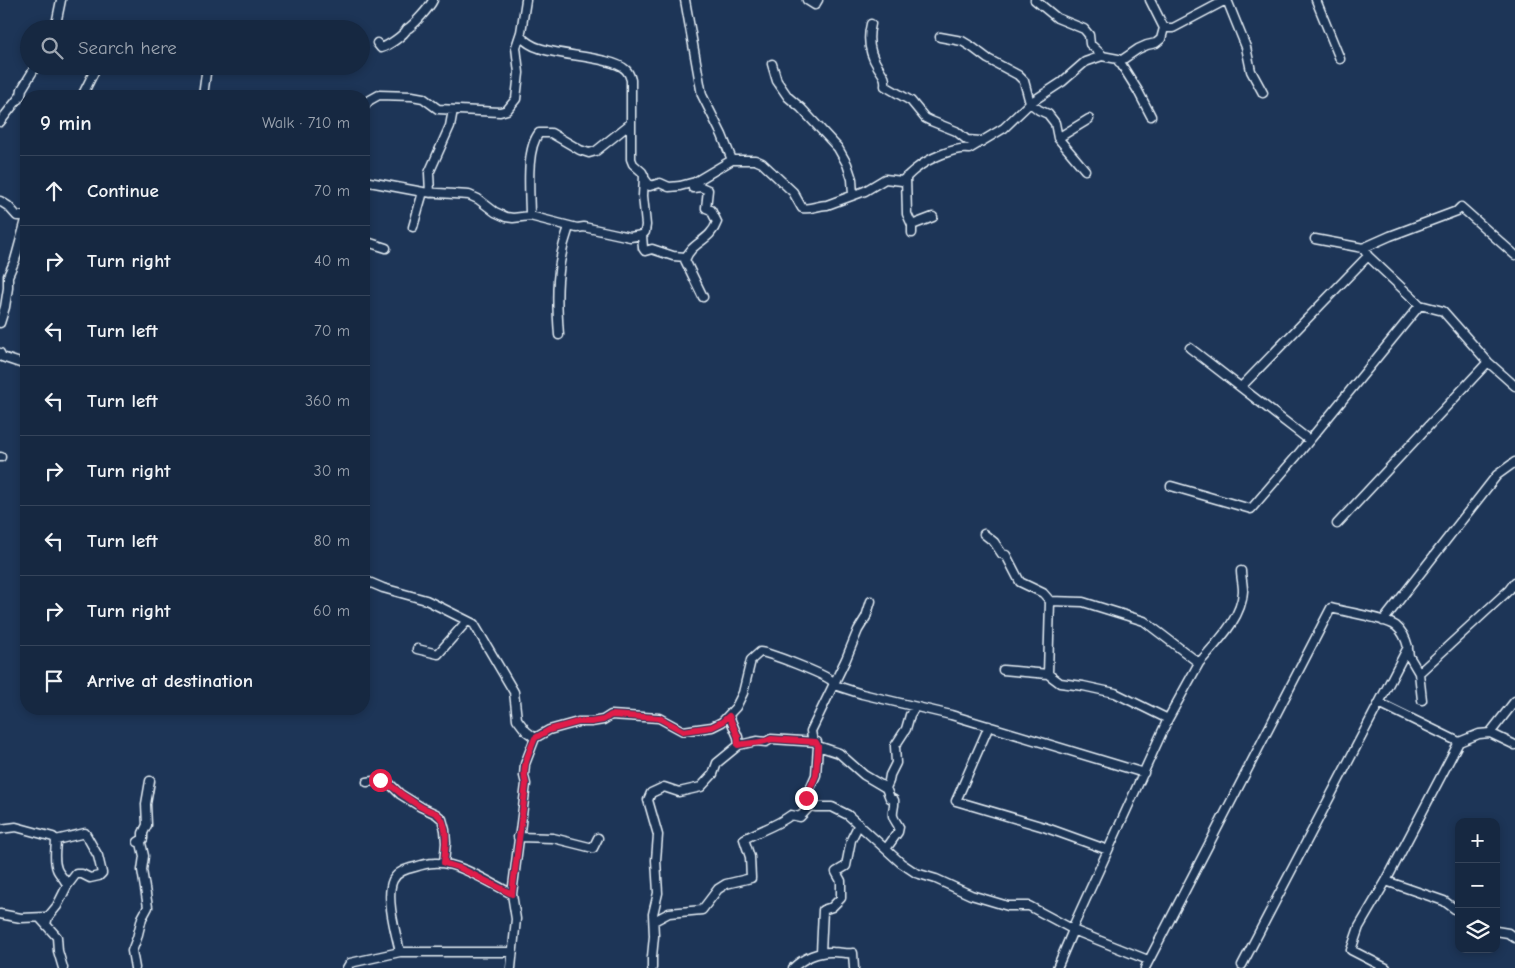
<!DOCTYPE html>
<meta charset="utf-8">
<style>
:root{--surface:#162841;--page:#23344c;--text:#f1f3f6;--muted:#9ea6b1;--line:#35445a}
body{margin:0;font-family:"Comic Neue",sans-serif;background:var(--page);color:var(--text)}
.controls{position:absolute;right:15px;bottom:15px;display:grid;overflow:hidden;border-radius:10px;box-shadow:0 2px 8px #0003}
.controls button{width:45px;height:45px;display:grid;place-items:center;padding:0;border:0;border-bottom:1px solid var(--line);background:var(--surface);color:var(--text);font:25px sans-serif}
.stop{position:absolute;width:15px;height:15px;margin:-11px;border:4px solid #e11d48;border-radius:50%;background:#fff}
.stop.end{background:#e11d48;border-color:#fff;box-shadow:0 1px 5px #0008}
.list{margin:0;padding:0;list-style:none}
h2{display:flex;justify-content:space-between;align-items:center;height:65px;margin:0;padding:0 20px;font-size:21px}
h2 small{font-size:16px;font-weight:400;color:var(--muted)}
.list li{display:grid;grid-template-columns:32px 1fr auto;gap:15px;align-items:center;box-sizing:border-box;height:70px;padding:0 20px;border-top:1px solid var(--line)}
.list b{display:block;font-size:19px;white-space:nowrap}
.list em{font-size:16px;font-style:normal;color:var(--muted)}
.icon{flex:none;width:28px;height:28px;fill:none;stroke:currentColor;stroke-width:2;stroke-linecap:round;stroke-linejoin:round}
.map{position:relative;flex:none;width:1515px;height:968px;overflow:hidden}
.search{position:absolute;background:var(--surface);box-shadow:0 2px 8px #0003;left:20px;top:20px;width:350px;height:55px;display:flex;align-items:center;gap:12px;box-sizing:border-box;padding:0 18px;border-radius:28px;color:var(--muted);font-size:19px}
.panel{position:absolute;background:var(--surface);box-shadow:0 2px 8px #0003;left:20px;top:90px;width:350px;height:625px;border-radius:20px}
.map>svg:first-child{display:block}
.lines{fill:none;stroke-linecap:round;stroke-linejoin:round}
.minor-casing{stroke:#e8f1f8;stroke-width:11}
.minor{stroke:#1d3557;stroke-width:8}
.route{stroke:#e11d48;stroke-width:6}
</style>
<div class="map">
<svg width="1515" height="968" viewBox="0 0 1515 968">
<rect width="100%" height="100%" fill="#1d3557"/>
<filter id="ink" filterUnits="userSpaceOnUse"><feTurbulence type="fractalNoise" baseFrequency=".02" numOctaves="2"/><feDisplacementMap in="SourceGraphic" scale="10" xChannelSelector="R" yChannelSelector="G"/><feConvolveMatrix kernelMatrix="1 2 1 2 8 2 1 2 1" color-interpolation-filters="sRGB"/></filter>
<g filter="url(#ink)">
<g class="lines">
<defs>
<path id="minor" d="M685,0L702,95L722,135L732,160
M807,0L815,5L818,0
M1035,0L1057,18L1084,29L1089,35L1090,44L1103,56
M1227,0L1246,47L1251,71L1263,93
M1316,0L1340,59
M871,24C867,40 869,53 878,67C883,75 886,77 885,86L911,101L925,118L931,121L956,131L967,140L981,141
M1164,28H1173L1226,0
M55,29L61,0
M520,36C525,41 532,46 539,48C560,56 613,57 626,70C629,73 630,76 631,80V159L633,164L642,172L644,176L643,196L646,225L645,232L642,235L643,248L645,251L652,249L673,256L686,257
M940,37L962,41L972,47L988,59L1018,75L1024,81L1030,103L1039,110L1048,114L1055,123L1058,138L1085,170
M377,43L381,48C388,46 404,35 407,29C413,26 430,7 433,0
M1119,62L1138,49L1147,45L1156,43L1161,39L1164,28L1150,0
M772,64L777,81L788,97L801,108L838,148L847,164L852,179L853,195
M82,96L96,68
M203,96L207,66
M364,107L370,100L379,95L412,96L423,98L438,109L500,112L507,110L516,99L519,73L516,47L521,32L526,0
M0,122L21,95L22,89L36,66
M1058,138L1089,119
M906,177L907,214L912,225V233
M644,178L650,186L660,183L669,187L680,186L695,182L732,160H755L762,163L793,192L802,208C811,210 817,205 827,205L865,191L885,179L902,181C907,177 911,172 917,168C928,159 954,147 969,149L1004,128L1030,103L1062,82L1085,62L1102,56L1118,59L1138,91L1151,116
M364,181L423,192L469,195L478,199L495,212L506,217L513,218L530,216L577,228L584,227L630,237L642,235
M695,182L693,188L701,187L708,190L706,208L711,210L717,222C710,242 692,241 685,260L703,297
M430,193L429,173L450,126L453,110
M0,201L8,206L17,216H26
M530,216C530,195 525,150 539,133H551L580,150L589,153L596,151L630,124
M912,225L933,217
M413,227L423,192
M1315,239L1363,248L1368,256L1420,305L1443,311L1488,362
M364,241L386,248
M1363,248L1390,236L1457,211L1461,207L1515,255
M0,323L5,307L8,288V276L15,260L26,220
M559,335C556,297 556,263 569,227
M1190,348L1309,440
M0,353L2,357L26,365
M1241,387L1368,256
M0,457H1
M1171,486L1251,509L1295,458L1420,305
M1337,524L1488,362L1515,386
M984,534L994,542L1002,554L1006,555L1020,582L1043,593L1050,601
M364,580L383,588L426,600L474,624L514,692L517,719L526,731L535,738
M871,601L866,617L858,630L846,659L811,731L812,737L818,746L816,775L806,798L810,806L816,807H832L848,815L901,863L916,873L936,879L971,895L1008,906H1029L1072,929
M1383,621L1497,475L1515,462
M417,649L438,654L467,621
M1408,649L1409,656L1419,673L1422,700
M1199,663C1216,643 1242,619 1243,591C1243,584 1241,577 1241,571
M1003,670L1048,674L1060,683L1083,686L1115,693L1168,719
M1419,673L1509,590L1515,582
M1048,674L1050,601L1083,602L1144,621L1199,663L1168,719L1072,929L1073,930L1057,968
M729,716L738,737L739,745
M989,726L956,801L1044,827L1108,850
M1490,733L1515,745
M818,746L839,753L864,775L886,788L890,798L894,800C895,806 892,811 893,816C894,820 897,823 899,827L898,832L886,849
M367,782L380,780L389,783L400,794L421,807L436,814L442,819L445,830L446,843L444,863
M886,788L889,781L890,775L896,763L895,746L906,729L910,715L915,707
M0,829L16,827L53,837L56,840L85,833L98,856L102,873L99,876L90,878L82,874H76L67,886L57,906L48,917L46,924
M518,837L553,838L593,848L598,838
M56,840C56,849 53,859 57,869C59,875 66,879 67,886
M1386,881L1444,901L1459,912
M0,914L21,918L45,917
M40,918L57,937L58,951L63,968
M654,921L669,913L702,910L718,889L726,884L751,878L750,857L744,839C759,831 778,825 791,815L800,817L810,806
M1073,930L1148,960
M1496,931L1508,933L1515,938
M400,952H512
M821,952L823,910L832,907L841,898V881L836,872L846,866L851,840L859,824
M1242,965L1379,703L1459,742
M135,968L132,951L137,938L142,918L148,907L142,870L144,856L141,843L138,842L143,839V833L147,825L146,804L150,781
M347,968L350,963L400,952C396,934 385,897 393,880C398,871 407,869 415,867C421,865 428,863 434,863C457,861 491,883 512,894
M511,968L516,919L512,894L526,784L524,776L525,764L535,738L549,730L578,722H591L603,720L611,715L659,718L683,731L712,727L722,722L736,707L743,693L751,660L760,652C768,652 826,675 832,681C833,682 833,684 834,685L862,694L951,715L1144,773
M652,968V957L654,936L653,914L658,893L656,860L658,835L648,800L651,793L664,787L679,792L701,787L713,774L717,763L739,745L757,741L766,742L771,739L817,742
M793,968C803,958 819,951 833,952C840,952 846,954 853,953L854,968
M1145,968L1331,608C1345,612 1385,618 1396,626C1402,631 1406,639 1408,647L1379,703
M1386,968L1351,950L1359,927L1386,881L1459,742L1479,734L1490,733L1515,701"/>
</defs>
<use href="#minor" class="minor-casing"/>
<use href="#minor" class="minor"/>
</g>
</g>
<g class="lines" filter="url(#ink)">
<path class="route" d="M380,780C391,783 397,792 406,797C412,801 417,805 423,808C427,810 433,811 437,814C450,824 445,849 444,863L460,868L512,894L526,784C521,767 529,753 535,738L549,730L578,722H591L603,720L611,715L659,718L683,731L712,727L722,722L729,716L738,737V745C747,743 765,743 771,739L816,742L818,746L816,775L806,798"/>
</g>
</svg>
<div class="controls">
<button>+</button>
<button>−</button>
<button><svg class="icon" aria-label="layers" viewBox="0 0 24 24"><path d="M12 4l9 5-9 5-9-5zM3 14l9 5 9-5"/></svg></button>
</div>
<div class="stop" style="left:380px;top:780px"></div>
<div class="stop end" style="left:806px;top:798px"></div>
<div class="search"><svg class="icon" aria-label="search" viewBox="0 0 24 24"><circle cx="10" cy="10" r="6"/><path d="M15 15l6 6"/></svg>Search here</div>
<section class="panel">
<h2>9 min<small>Walk · 710 m</small></h2>
<ul class="list">
<li><svg class="icon" aria-label="ahead" viewBox="0 0 24 24"><path d="M12 20V5M6 11l6-6 6 6"/></svg><div><b>Continue</b></div><em>70 m</em></li>
<li><svg class="icon" aria-label="right" viewBox="0 0 24 24"><path d="M7 20v-9h11M14 6l5 5-5 5"/></svg><div><b>Turn right</b></div><em>40 m</em></li>
<li><svg class="icon" aria-label="left" viewBox="0 0 24 24"><path d="M17 20v-9H6M10 6l-5 5 5 5"/></svg><div><b>Turn left</b></div><em>70 m</em></li>
<li><svg class="icon" aria-label="left" viewBox="0 0 24 24"><path d="M17 20v-9H6M10 6l-5 5 5 5"/></svg><div><b>Turn left</b></div><em>360 m</em></li>
<li><svg class="icon" aria-label="right" viewBox="0 0 24 24"><path d="M7 20v-9h11M14 6l5 5-5 5"/></svg><div><b>Turn right</b></div><em>30 m</em></li>
<li><svg class="icon" aria-label="left" viewBox="0 0 24 24"><path d="M17 20v-9H6M10 6l-5 5 5 5"/></svg><div><b>Turn left</b></div><em>80 m</em></li>
<li><svg class="icon" aria-label="right" viewBox="0 0 24 24"><path d="M7 20v-9h11M14 6l5 5-5 5"/></svg><div><b>Turn right</b></div><em>60 m</em></li>
<li><svg class="icon" aria-label="arrive" viewBox="0 0 24 24"><path d="M6 21V4h12l-3 4 3 4H6"/></svg><div><b>Arrive at destination</b></div></li>
</ul>
</section>
</div>
